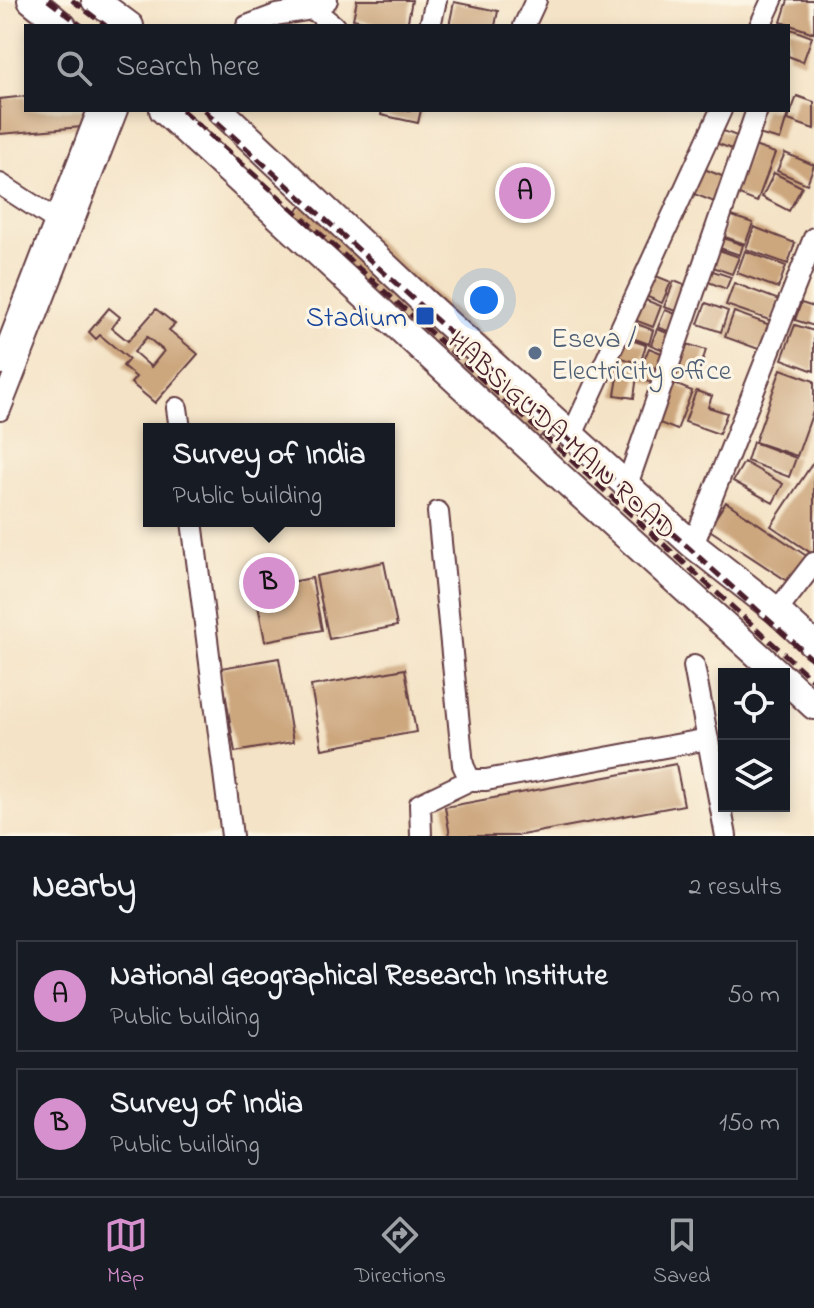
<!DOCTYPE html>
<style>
:root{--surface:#171b24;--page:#20242c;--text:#f1f3f6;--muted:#9ea1a6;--line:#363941;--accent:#d690ce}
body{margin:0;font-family:"Indie Flower",sans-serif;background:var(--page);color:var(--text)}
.controls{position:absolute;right:24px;bottom:24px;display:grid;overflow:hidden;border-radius:0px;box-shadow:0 4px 12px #0003}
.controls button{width:72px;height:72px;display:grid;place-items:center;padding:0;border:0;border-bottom:2px solid var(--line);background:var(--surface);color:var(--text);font:40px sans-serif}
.you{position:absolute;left:484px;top:300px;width:28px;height:28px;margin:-20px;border:6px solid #fff;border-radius:50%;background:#1a73e8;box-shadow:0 0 0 12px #1a73e833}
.badge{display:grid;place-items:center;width:52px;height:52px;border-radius:50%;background:var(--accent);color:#111;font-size:26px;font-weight:700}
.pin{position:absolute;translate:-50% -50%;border:4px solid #fff;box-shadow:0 2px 8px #0006}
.popup{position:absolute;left:143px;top:423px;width:252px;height:104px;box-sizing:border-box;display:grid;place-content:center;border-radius:0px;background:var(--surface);filter:drop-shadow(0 2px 6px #0005);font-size:26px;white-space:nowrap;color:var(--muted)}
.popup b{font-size:30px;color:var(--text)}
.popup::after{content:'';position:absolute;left:50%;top:100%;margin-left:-16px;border:16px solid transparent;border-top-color:var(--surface)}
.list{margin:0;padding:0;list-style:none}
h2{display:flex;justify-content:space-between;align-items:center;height:104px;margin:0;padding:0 32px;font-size:34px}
h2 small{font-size:26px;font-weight:400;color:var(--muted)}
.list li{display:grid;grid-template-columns:52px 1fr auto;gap:24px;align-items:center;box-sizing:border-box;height:112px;margin:0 16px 16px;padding:0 16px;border:2px solid var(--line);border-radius:0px}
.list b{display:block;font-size:30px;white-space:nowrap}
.list p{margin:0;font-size:26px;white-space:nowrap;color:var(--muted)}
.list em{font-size:26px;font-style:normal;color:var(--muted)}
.icon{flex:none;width:44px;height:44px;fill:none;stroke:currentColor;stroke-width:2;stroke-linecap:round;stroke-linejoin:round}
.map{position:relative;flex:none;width:814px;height:836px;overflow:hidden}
.search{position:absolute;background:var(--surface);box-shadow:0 4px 12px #0003;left:24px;right:24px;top:24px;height:88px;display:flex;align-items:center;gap:20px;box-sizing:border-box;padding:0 28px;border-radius:0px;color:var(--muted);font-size:30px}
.sheet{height:360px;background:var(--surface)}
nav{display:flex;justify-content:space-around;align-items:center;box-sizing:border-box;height:112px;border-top:2px solid var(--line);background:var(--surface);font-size:22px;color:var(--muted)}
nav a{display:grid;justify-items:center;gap:4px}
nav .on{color:var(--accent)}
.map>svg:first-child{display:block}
.building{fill:#cca67d;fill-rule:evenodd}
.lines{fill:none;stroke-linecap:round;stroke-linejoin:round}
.minor-casing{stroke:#643c42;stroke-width:24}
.major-casing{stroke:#643c42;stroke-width:30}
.minor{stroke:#fff;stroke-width:20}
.major{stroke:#fff;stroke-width:26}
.rail{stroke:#4a1f2b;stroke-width:5;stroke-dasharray:12 6;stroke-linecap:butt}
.transit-dot{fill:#1a4fb4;stroke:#fcf5e5;stroke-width:3}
.service-dot{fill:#5c6f8a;stroke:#fcf5e5;stroke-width:3}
.labels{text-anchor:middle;stroke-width:6;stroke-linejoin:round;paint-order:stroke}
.transit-label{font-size:28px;fill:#164399;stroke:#fcf5e5;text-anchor:end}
.service-label{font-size:28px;fill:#4e5e75;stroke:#fcf5e5;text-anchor:start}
.street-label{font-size:28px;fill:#4a1f2b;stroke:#fcf5e5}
</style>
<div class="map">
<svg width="814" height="836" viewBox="0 0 814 836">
<rect width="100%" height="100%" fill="#fcf5e5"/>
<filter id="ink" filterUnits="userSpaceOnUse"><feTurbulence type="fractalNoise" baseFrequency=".0125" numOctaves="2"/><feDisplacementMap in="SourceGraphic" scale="16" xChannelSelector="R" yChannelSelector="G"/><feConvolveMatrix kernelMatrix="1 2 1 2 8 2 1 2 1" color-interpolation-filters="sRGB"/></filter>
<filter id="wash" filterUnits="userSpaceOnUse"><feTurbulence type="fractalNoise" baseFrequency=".006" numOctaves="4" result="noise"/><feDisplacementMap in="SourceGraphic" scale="32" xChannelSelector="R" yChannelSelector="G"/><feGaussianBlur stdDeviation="1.8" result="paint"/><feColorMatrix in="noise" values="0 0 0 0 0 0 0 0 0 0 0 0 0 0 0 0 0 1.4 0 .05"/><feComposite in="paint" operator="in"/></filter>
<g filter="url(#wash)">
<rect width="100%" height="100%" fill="#f4e3c6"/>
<g id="blocks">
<path class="building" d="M357,0H412L407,26H387L353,19Z
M788,0H814V33L781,22Z
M454,2L498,11L495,26H449Z
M788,28L812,37L803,62L788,56Z
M26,96V110H88L82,127L0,134V99Z
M797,96L814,102V129L788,120Z
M382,110H421L418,123L381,115Z
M764,110H789L780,140L758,134Z
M718,129L745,139L740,152L713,142Z
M751,145L775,153L757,202L734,193Z
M785,153L814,165L807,184L777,171Z
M699,167L732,180L722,205L689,192Z
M774,173L802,187L789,211L762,197Z
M319,187L564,411L529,449L284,224Z
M729,215L753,223L745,244L722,236Z
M754,227L795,243L788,264L746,249Z
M720,237L743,245L740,255L717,247Z
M716,249L739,257L732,274L710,266Z
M745,251L786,266L778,288L737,273Z
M710,270L731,277L726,289L706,281Z
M651,274L671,282L662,303L643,295Z
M674,281L692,288L683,313L664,307Z
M734,283L779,300L772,321L726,305Z
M640,298L661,306L653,327L632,319Z
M706,303L728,311L721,332L698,324Z
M801,303L814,307V326L795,320Z
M109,308L120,317L112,328L128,341L156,309L175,324L169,330L198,354L155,403L131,383L136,377L123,366L129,359L100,335L96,339L89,332ZM147,337L164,351L151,367L134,352Z
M665,310L684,317L677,335L658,327Z
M734,312L773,326L764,351L725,337Z
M629,321L653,330L649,344L624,335Z
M795,325L814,331V371L782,359Z
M657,329L677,337L671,353L651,345Z
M623,337L646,345L640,364L616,356Z
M683,343L706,350L697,378L674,371Z
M649,348L669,356L663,371L643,363Z
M620,365L638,368L634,398L615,395Z
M642,366L661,373L657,385L638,378Z
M781,369L814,381V409L797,456L755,442Z
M672,383L692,391L677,430L657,422Z
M696,391L712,396L708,407L727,413L719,434L685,422Z
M753,442L796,458L789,477L747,461Z
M814,461V555L771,526Z
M744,462L783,484L773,503L733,481Z
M726,502L808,557L792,584L708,529Z
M384,562L397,626L329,639L316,576Z
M312,578L322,630L265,641L255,589Z
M279,658L293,742L235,752L221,668Z
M405,669L416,732L322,749L311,686Z
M676,764L684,805L516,836H450L445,807Z"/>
</g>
</g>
<g filter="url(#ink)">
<use href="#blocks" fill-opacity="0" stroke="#643c42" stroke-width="2"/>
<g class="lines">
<defs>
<path id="minor" d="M313,9L334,26
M247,26L276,15L313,9L327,0
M430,26L436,0
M524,26L536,0
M760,26L772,0
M0,184L65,226
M0,364L98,110
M177,408L180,429
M0,410L117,110
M572,435L721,110
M627,485L757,110
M438,512L463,765L470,780H486L708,739
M192,521L232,836
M693,545L814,238
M777,611L814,563
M694,666L726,836
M421,836L420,804L470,780"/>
<path id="major" d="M31,0L63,26
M95,0L130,26
M163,110L562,478L779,674
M220,110L424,302L693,545L777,611L814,645
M784,678L814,706"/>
</defs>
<use href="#minor" class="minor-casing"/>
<use href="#major" class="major-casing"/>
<use href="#minor" class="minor"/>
<use href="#major" class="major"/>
<path class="rail" d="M48,0L82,26
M72,0L106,26
M182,110L419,322L814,681
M204,110L814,661"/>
</g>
</g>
<rect class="transit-dot" x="415" y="306" width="20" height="20" rx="4"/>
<circle class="service-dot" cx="535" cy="353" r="8"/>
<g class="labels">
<g class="transit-label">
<text x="407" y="326">Stadium</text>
</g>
<g class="service-label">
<text x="551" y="347">Eseva /<tspan x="551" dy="32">Electricity office</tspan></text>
</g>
<g class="street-label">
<text transform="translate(563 434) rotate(42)" y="10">HABSIGUDA MAIN ROAD</text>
</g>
</g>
</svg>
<div class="controls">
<button><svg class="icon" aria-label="locate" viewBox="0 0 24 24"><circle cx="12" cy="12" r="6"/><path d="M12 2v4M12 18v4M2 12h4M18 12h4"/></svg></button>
<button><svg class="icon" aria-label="layers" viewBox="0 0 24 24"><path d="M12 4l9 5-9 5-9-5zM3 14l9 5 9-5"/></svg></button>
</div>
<div class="you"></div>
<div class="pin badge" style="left:525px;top:193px">A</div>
<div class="pin badge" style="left:269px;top:583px">B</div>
<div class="popup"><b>Survey of India</b>Public building</div>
<div class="search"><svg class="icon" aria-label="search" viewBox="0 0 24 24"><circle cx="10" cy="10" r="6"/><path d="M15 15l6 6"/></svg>Search here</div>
</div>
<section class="sheet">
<h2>Nearby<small>2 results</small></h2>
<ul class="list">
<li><span class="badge">A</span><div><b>National Geographical Research Institute</b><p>Public building</p></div><em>50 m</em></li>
<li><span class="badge">B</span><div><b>Survey of India</b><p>Public building</p></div><em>150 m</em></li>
</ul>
</section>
<nav>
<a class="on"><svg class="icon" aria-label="map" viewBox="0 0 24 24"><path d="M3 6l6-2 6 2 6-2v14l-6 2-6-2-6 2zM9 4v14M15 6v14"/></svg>Map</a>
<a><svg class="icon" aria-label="directions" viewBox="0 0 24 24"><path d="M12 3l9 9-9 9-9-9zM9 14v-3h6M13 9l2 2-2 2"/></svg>Directions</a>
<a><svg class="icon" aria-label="saved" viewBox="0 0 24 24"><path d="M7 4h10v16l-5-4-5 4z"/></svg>Saved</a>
</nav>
